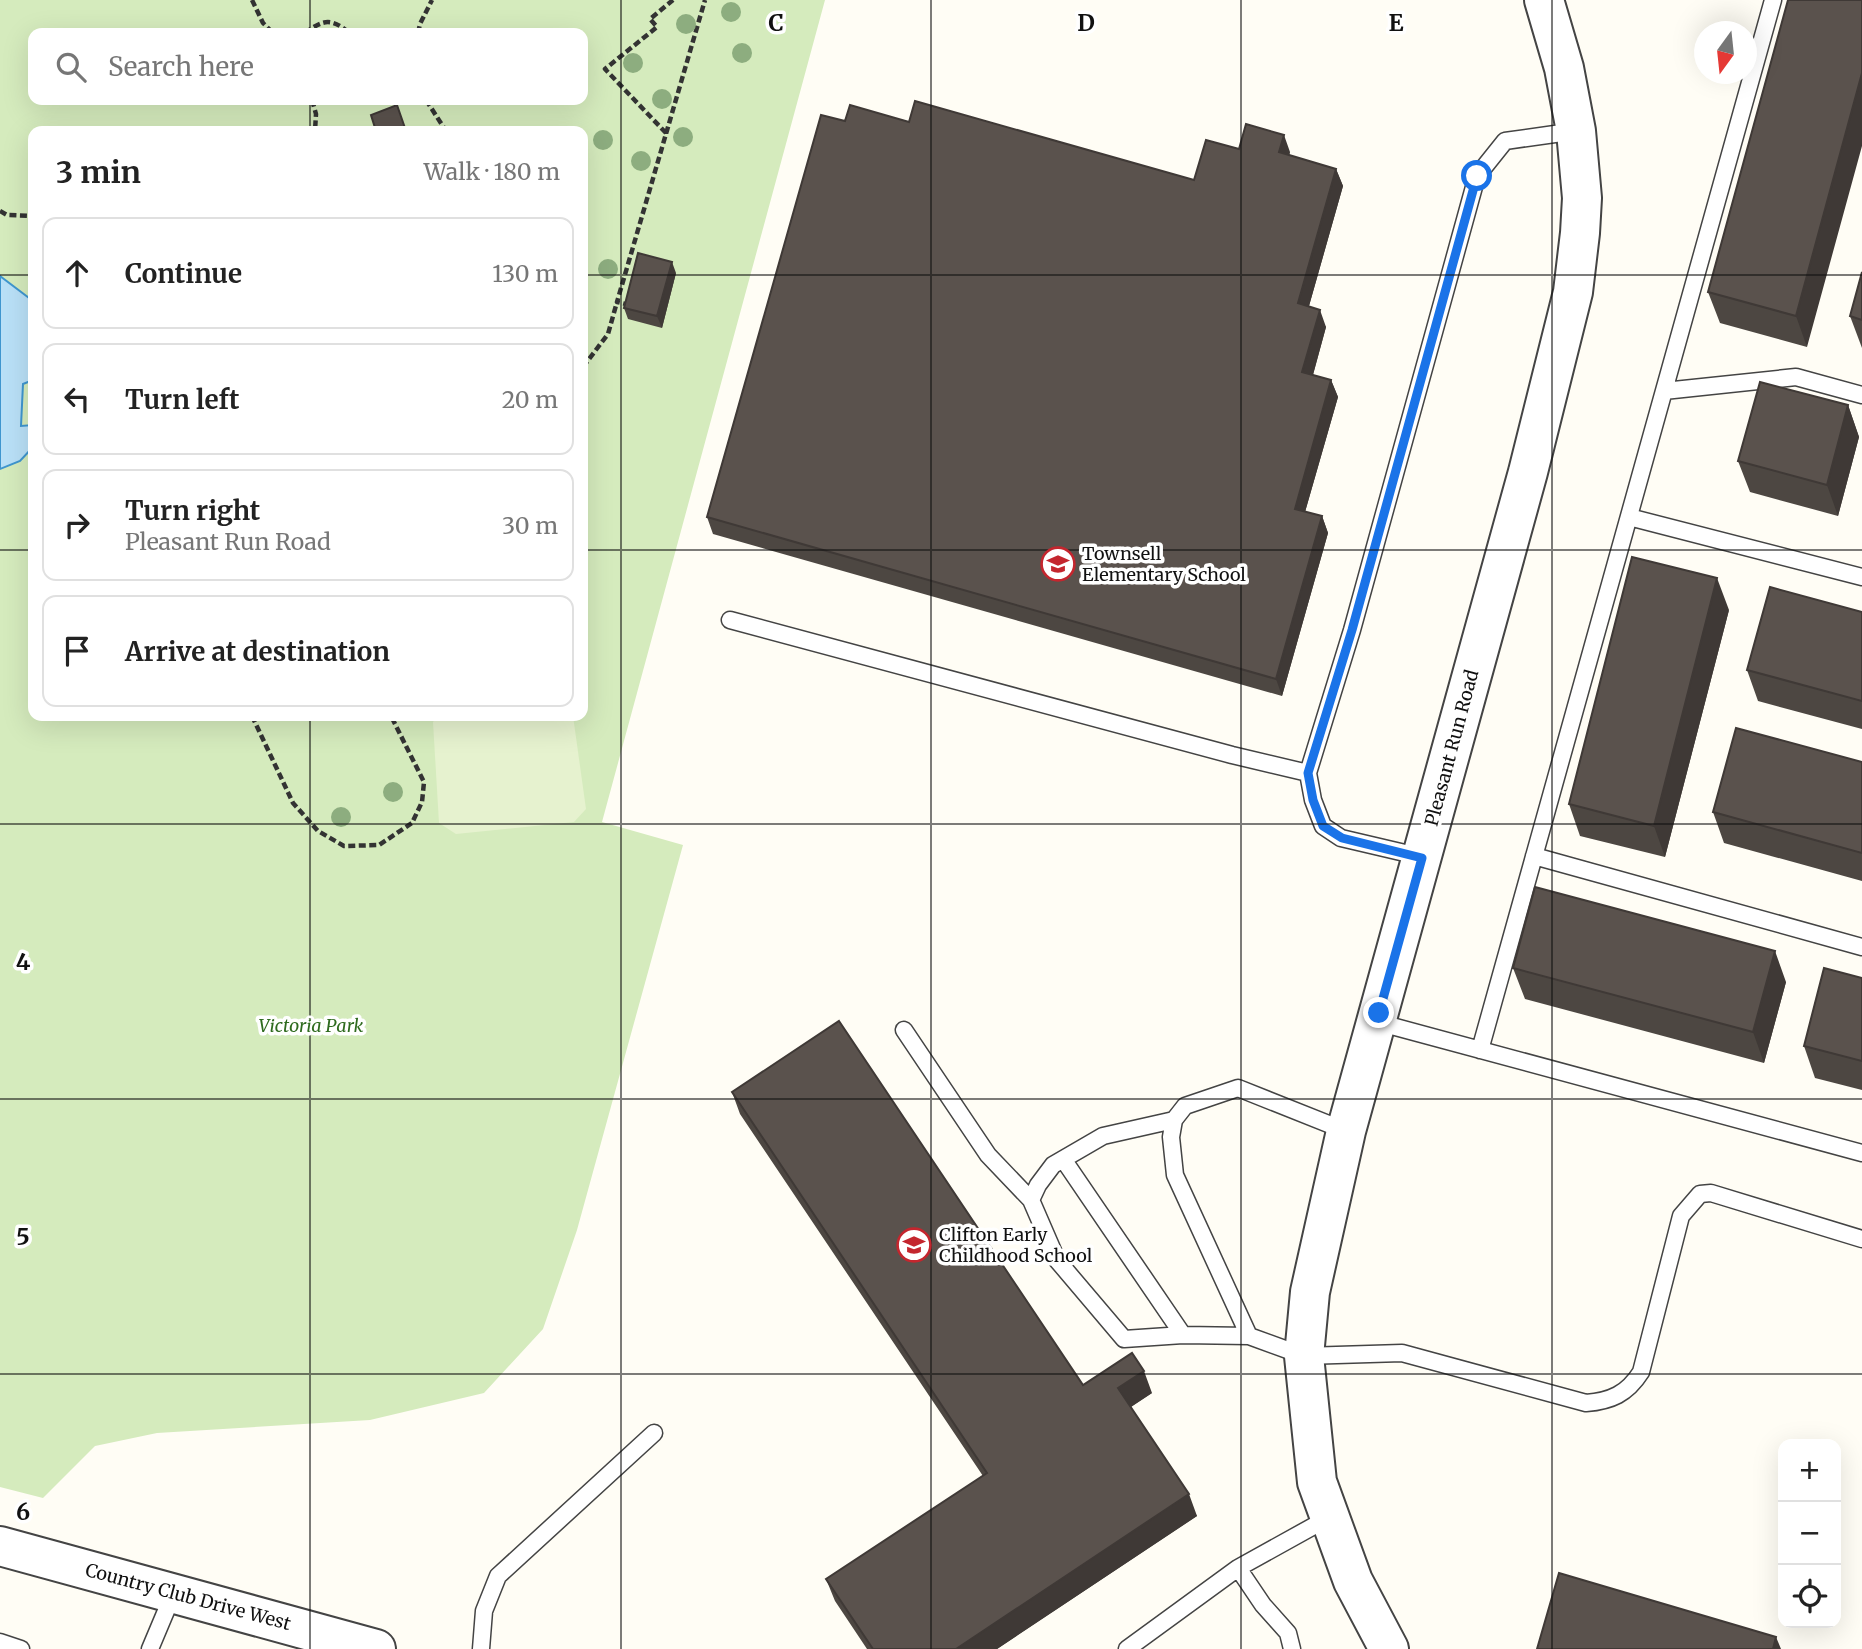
<!DOCTYPE html>
<meta charset="utf-8">
<style>
:root{--surface:#fff;--page:#f2f2f2;--text:#222;--muted:#767676;--line:#e0e0e0}
body{margin:0;font-family:Merriweather,serif;background:var(--page);color:var(--text)}
.controls{position:absolute;right:21px;bottom:21px;display:grid;overflow:hidden;border-radius:14px;box-shadow:0 7px 28px #0002}
.controls button{width:63px;height:63px;display:grid;place-items:center;padding:0;border:0;border-bottom:2px solid var(--line);background:var(--surface);color:var(--text);font:35px sans-serif}
.compass{position:absolute;left:1694px;top:21px;width:63px;height:63px;border-radius:50%;background:var(--surface);box-shadow:0 7px 28px #0002;rotate:195deg}
.stop{position:absolute;width:21px;height:21px;margin:-16px;border:5px solid #1a73e8;border-radius:50%;background:#fff}
.stop.end{background:#1a73e8;border-color:#fff;box-shadow:0 2px 7px #0008}
.list{margin:0;padding:0;list-style:none}
h2{display:flex;justify-content:space-between;align-items:center;height:91px;margin:0;padding:0 28px;font-size:30px}
h2 small{font-size:23px;font-weight:400;color:var(--muted)}
.list li{display:grid;grid-template-columns:46px 1fr auto;gap:21px;align-items:center;box-sizing:border-box;height:112px;margin:0 14px 14px;padding:0 14px;border:2px solid var(--line);border-radius:14px}
.list b{display:block;font-size:26px;white-space:nowrap}
.list p{margin:0;font-size:23px;white-space:nowrap;color:var(--muted)}
.list em{font-size:23px;font-style:normal;color:var(--muted)}
.icon{flex:none;width:38px;height:38px;fill:none;stroke:currentColor;stroke-width:2;stroke-linecap:round;stroke-linejoin:round}
.map{position:relative;flex:none;width:1862px;height:1649px;overflow:hidden}
.search{position:absolute;background:var(--surface);box-shadow:0 7px 28px #0002;left:28px;top:28px;width:560px;height:77px;display:flex;align-items:center;gap:18px;box-sizing:border-box;padding:0 24px;border-radius:14px;color:var(--muted);font-size:26px}
.panel{position:absolute;background:var(--surface);box-shadow:0 7px 28px #0002;left:28px;top:126px;width:560px;height:595px;border-radius:14px}
.map>svg:first-child{display:block}
.green{fill:#d5ebbd;fill-rule:evenodd}
.pitch{fill:#e6f2cf}
.water{fill:#b9e0f7;stroke:#3f96cf;stroke-width:2}
.lines{fill:none;stroke-linecap:round;stroke-linejoin:round}
.service-casing{stroke:#444;stroke-width:19}
.tertiary-casing{stroke:#444;stroke-width:42}
.path{stroke:#333;stroke-width:4.5;stroke-dasharray:7 3.5;stroke-linecap:butt}
.service{stroke:#fff;stroke-width:16}
.tertiary{stroke:#fff;stroke-width:38}
.tree{fill:#8dad7f}
.wall{fill:#4d4742}
.shaded-wall{fill:#3f3936}
.building{fill:#5a524d;stroke:#3f3936;stroke-width:2}
.route{stroke:#1a73e8;stroke-width:9}
.grid{fill:none;stroke:#111;stroke-width:2;stroke-opacity:0.55}
.labels{text-anchor:middle;stroke-width:7;stroke-linejoin:round;paint-order:stroke}
.poi-label{font-size:18px;fill:#111;stroke:#fff;text-anchor:start}
.street-label{font-size:18px;fill:#111;stroke:#fff}
.park-label{font-size:18px;font-style:italic;fill:#2f6b1f;stroke:#fff}
.grid-label{font-size:23px;text-anchor:middle;font-weight:bold;fill:#111;stroke:#fff;stroke-width:7;stroke-linejoin:round;paint-order:stroke}
</style>
<div class="map">
<svg width="1862" height="1649" viewBox="0 0 1862 1649">
<rect width="100%" height="100%" fill="#fffdf5"/>
<path class="green" d="M0,0H825L602,822L683,845L577,1230L543,1329L484,1393L370,1420L157,1433L95,1446L43,1498L0,1487ZM33,33H583V100H33ZM33,131H583V716H33Z"/>
<path class="pitch" d="M438,716H573L586,809L574,822L456,834L439,823L433,722Z"/>
<path class="water" d="M0,276L33,301V380L23,384L21,426L33,425V447L20,461L0,469Z"/>
<g class="lines">
<defs>
<path id="service" d="M1664,391L1796,377L1862,395
M1629,517L1862,577
M730,620L1232,755L1308,773
M1534,856L1862,947
M1422,857L1341,838L1323,826L1313,800L1308,773L1352,630L1477,176L1505,141L1576,131
M1377,1022L1862,1153
M904,1030L988,1155L1031,1200
M1480,1050L1773,0
M1174,1120L1103,1136L1053,1165L1038,1185L1031,1200L1057,1260L1124,1339L1183,1335L1249,1336
M1346,1131L1238,1088L1185,1106L1174,1120L1171,1137L1175,1175L1249,1336L1304,1356L1402,1353L1586,1403C1611,1401 1627,1394 1641,1372L1681,1216L1700,1194L1711,1193L1862,1239
M1063,1159L1183,1335
M1238,1568L1330,1517
M0,1642L21,1649
M150,1649L174,1592
M481,1649L484,1611L498,1576L654,1433
M1127,1649L1238,1568L1263,1605L1288,1633L1292,1649"/>
<path id="tertiary" d="M0,1546L376,1649
M1389,1649L1353,1581L1317,1482L1304,1356L1310,1292L1346,1131L1528,472L1573,292L1580,233L1582,198L1576,131L1564,68L1544,0"/>
</defs>
<use href="#service" class="service-casing"/>
<use href="#tertiary" class="tertiary-casing"/>
<path class="path" d="M252,0L263,23L273,33
M305,33C324,19 331,18 350,33
M418,33L420,24L432,0
M312,100L316,114L315,131
M426,100L446,131
M666,133L605,69L657,27L650,19L673,0
M0,211L7,215L33,216
M630,305L617,302L705,0
M583,367L608,334L617,302
M33,402V403
M252,716L293,803L318,831L344,846L379,845L412,823L422,802L424,782L391,716"/>
<use href="#service" class="service"/>
<use href="#tertiary" class="tertiary"/>
</g>
<g class="tree">
<circle cx="731" cy="12" r="10"/>
<circle cx="686" cy="24" r="10"/>
<circle cx="742" cy="53" r="10"/>
<circle cx="633" cy="63" r="10"/>
<circle cx="662" cy="99" r="10"/>
<circle cx="683" cy="137" r="10"/>
<circle cx="603" cy="140" r="10"/>
<circle cx="641" cy="161" r="10"/>
<circle cx="608" cy="269" r="10"/>
<circle cx="393" cy="792" r="10"/>
<circle cx="341" cy="817" r="10"/>
</g>
<path class="wall" d="M1788,0L1807,347L1720,323L1708,292Z
M845,121L909,122L1194,180L1290,152L1289,155L1336,169L1343,186L1309,306L1326,327L1313,375L1331,380L1338,397L1305,512L1322,516L1328,533L1282,696L713,534L707,517Z
M1862,272V348L1850,316Z
M676,273L662,328L628,319L624,308Z
M1848,405L1859,437L1838,516L1750,492L1738,461Z
M1729,610L1665,857L1580,836L1569,804Z
M1862,612V729L1758,701L1747,670Z
M1862,762V881L1724,843L1713,812Z
M1513,968L1786,982L1764,1063L1525,999Z
M1862,978V1090L1815,1078L1804,1046Z
M732,1092L1083,1385L1152,1393L1131,1407L1197,1516L997,1649H867L835,1601L826,1579L983,1476L740,1114Z"/>
<path class="shaded-wall" d="M1862,73V146L1807,347L1796,316Z
M1284,135L1290,152L1285,169L1279,152Z
M1336,169L1343,186L1305,320L1298,303Z
M672,262L676,273L662,328L657,316Z
M1320,310L1326,327L1309,389L1302,372Z
M1331,380L1338,397L1301,526L1295,509Z
M1848,405L1859,437L1838,516L1827,485Z
M1322,516L1328,533L1282,696L1276,679Z
M1717,578L1729,610L1665,857L1654,826Z
M1775,951L1786,982L1764,1063L1753,1032Z
M1144,1371L1152,1393L1126,1410L1118,1388Z
M1189,1494L1197,1516L997,1649H956Z
M1776,1637L1781,1649H1773Z"/>
<path class="building" d="M1788,0H1862V73L1796,316L1708,292Z
M915,101L1194,180L1206,140L1239,149L1246,124L1284,135L1279,152L1336,169L1298,303L1320,310L1302,372L1331,380L1295,509L1322,516L1276,679L707,517L821,115L845,121L850,105L909,122Z
M397,105L406,131H376L371,115Z
M638,253L672,262L657,316L624,308Z
M1862,272V320L1850,316Z
M1760,382L1848,405L1827,485L1738,461Z
M1632,557L1717,578L1654,826L1569,804Z
M1770,587L1862,612V701L1747,670Z
M1736,728L1862,762V853L1713,812Z
M1535,887L1775,951L1753,1032L1513,968Z
M1824,968L1862,978V1061L1804,1046Z
M839,1021L1083,1385L1132,1353L1144,1371L1118,1388L1189,1494L956,1649H873L826,1579L987,1473L732,1092Z
M1559,1573L1776,1637L1773,1649H1537Z"/>
<g class="lines">
<path class="route" d="M1379,1013L1422,858L1342,838L1323,826L1313,800L1308,773L1352,630L1477,176"/>
</g>
<path class="grid" d="M310,0V33M621,0V1649M931,0V1649M1241,0V1649M1552,0V1649M310,100V131M0,275H33M583,275H1862M0,550H33M583,550H1862M310,716V1649M0,824H1862M0,1099H1862M0,1374H1862"/>
<defs>
<symbol id="school-ring" viewBox="-11 -11 22 22"><circle r="9.5" fill="#fff" stroke="#c4262e" stroke-width="1.5"/><path d="M0-5L7-2L0 1L-7-2ZM-4 1L0 2.5L4 1V4Q0 6-4 4Z" fill="#c4262e"/></symbol>
</defs>
<g fill-rule="evenodd">
<use href="#school-ring" x="1039" y="545" width="38" height="38"/>
<use href="#school-ring" x="895" y="1226" width="38" height="38"/>
</g>
<g class="labels">
<g class="poi-label">
<text x="1082" y="560">Townsell<tspan x="1082" dy="21">Elementary School</tspan></text>
<text x="939" y="1241">Clifton Early<tspan x="939" dy="21">Childhood School</tspan></text>
</g>
<g class="street-label">
<text transform="translate(1452 748) rotate(-75)" y="6">Pleasant Run Road</text>
<text transform="translate(188 1597) rotate(15)" y="6">Country Club Drive West</text>
</g>
<g class="park-label">
<text x="311" y="1032">Victoria Park</text>
</g>
</g>
<g class="grid-label">
<text x="776" y="31">C</text>
<text x="1086" y="31">D</text>
<text x="1396" y="31">E</text>
<text x="23" y="970">4</text>
<text x="23" y="1245">5</text>
<text x="23" y="1520">6</text>
</g>
</svg>
<div class="controls">
<button>+</button>
<button>−</button>
<button><svg class="icon" aria-label="locate" viewBox="0 0 24 24"><circle cx="12" cy="12" r="6"/><path d="M12 2v4M12 18v4M2 12h4M18 12h4"/></svg></button>
</div>
<svg class="compass" viewBox="-18 -18 36 36"><path d="M0-13l5 13h-10z" fill="#e53935"/><path d="M0 13l5-13h-10z" fill="#767676"/></svg>
<div class="stop" style="left:1477px;top:176px"></div>
<div class="stop end" style="left:1379px;top:1013px"></div>
<div class="search"><svg class="icon" aria-label="search" viewBox="0 0 24 24"><circle cx="10" cy="10" r="6"/><path d="M15 15l6 6"/></svg>Search here</div>
<section class="panel">
<h2>3 min<small>Walk · 180 m</small></h2>
<ul class="list">
<li><svg class="icon" aria-label="ahead" viewBox="0 0 24 24"><path d="M12 20V5M6 11l6-6 6 6"/></svg><div><b>Continue</b></div><em>130 m</em></li>
<li><svg class="icon" aria-label="left" viewBox="0 0 24 24"><path d="M17 20v-9H6M10 6l-5 5 5 5"/></svg><div><b>Turn left</b></div><em>20 m</em></li>
<li><svg class="icon" aria-label="right" viewBox="0 0 24 24"><path d="M7 20v-9h11M14 6l5 5-5 5"/></svg><div><b>Turn right</b><p>Pleasant Run Road</p></div><em>30 m</em></li>
<li><svg class="icon" aria-label="arrive" viewBox="0 0 24 24"><path d="M6 21V4h12l-3 4 3 4H6"/></svg><div><b>Arrive at destination</b></div></li>
</ul>
</section>
</div>
